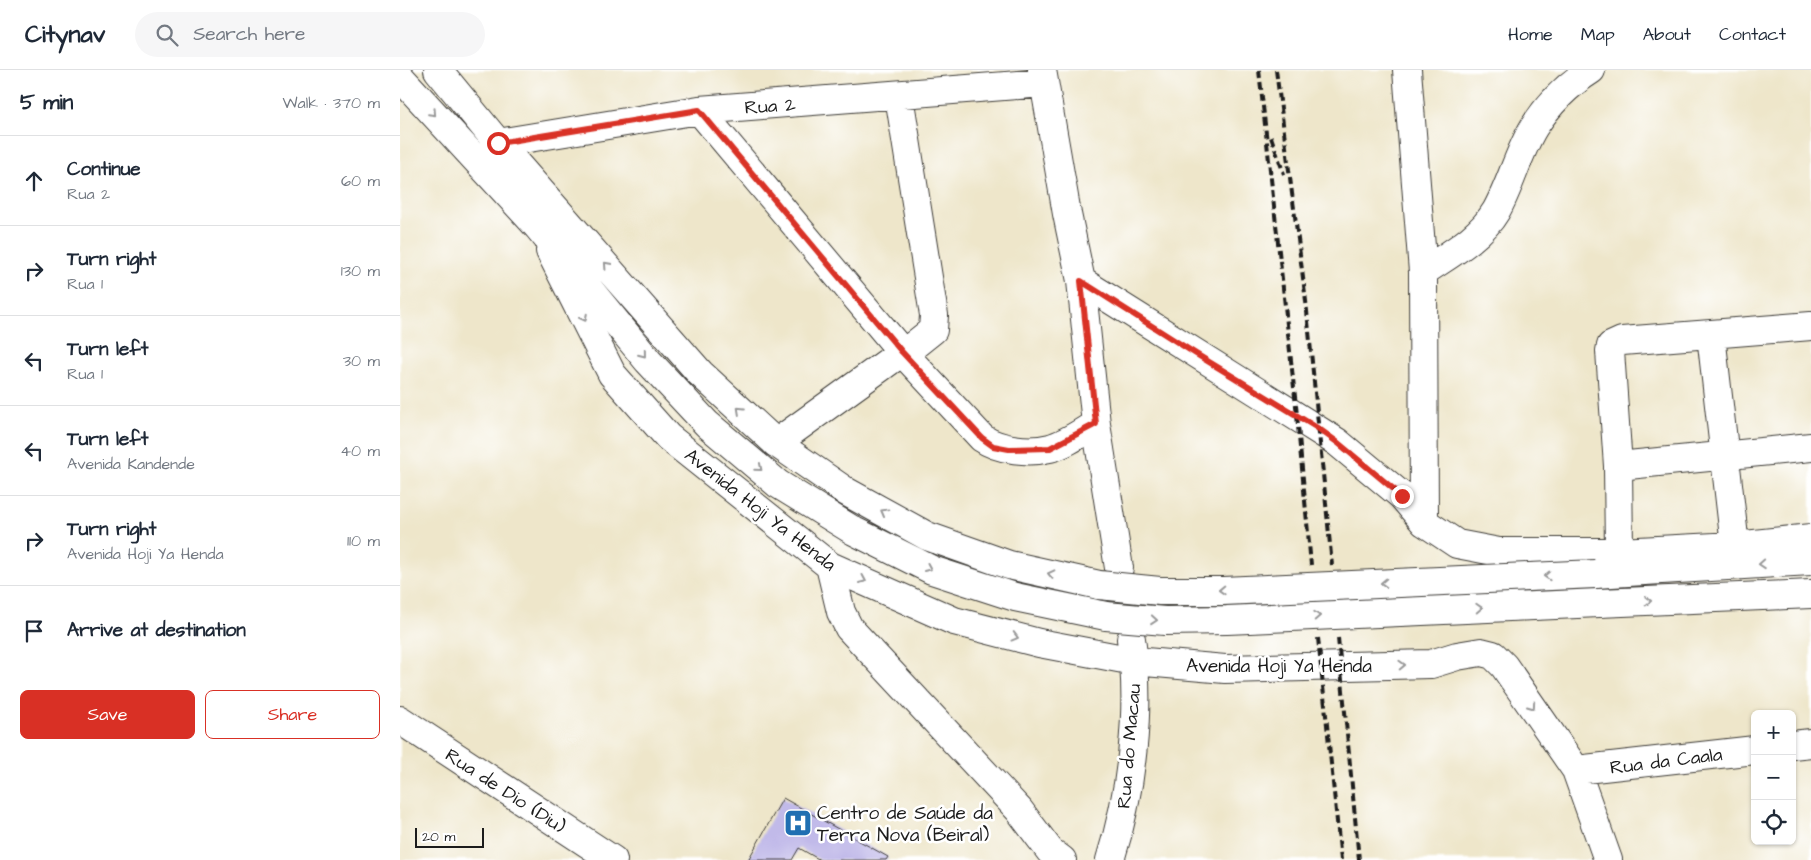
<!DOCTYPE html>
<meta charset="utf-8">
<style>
:root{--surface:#fff;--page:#f6f6f7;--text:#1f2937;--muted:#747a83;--line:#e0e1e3;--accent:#d93025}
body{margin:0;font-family:"Architects Daughter",sans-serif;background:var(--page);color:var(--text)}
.controls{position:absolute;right:15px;bottom:15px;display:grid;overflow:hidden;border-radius:8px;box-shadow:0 1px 4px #0004}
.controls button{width:45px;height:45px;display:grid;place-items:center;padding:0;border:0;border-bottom:1px solid var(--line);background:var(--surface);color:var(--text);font:25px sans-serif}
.scale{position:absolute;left:15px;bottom:12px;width:69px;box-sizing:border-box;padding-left:5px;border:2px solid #1c1c1c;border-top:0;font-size:14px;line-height:18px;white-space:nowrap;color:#1c1c1c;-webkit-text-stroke:4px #fff;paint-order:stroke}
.stop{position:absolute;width:15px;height:15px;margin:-11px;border:4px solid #d93025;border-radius:50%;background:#fff}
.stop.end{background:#d93025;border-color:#fff;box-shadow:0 1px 5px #0008}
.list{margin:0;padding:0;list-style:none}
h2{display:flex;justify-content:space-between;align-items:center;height:65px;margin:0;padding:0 20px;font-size:21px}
h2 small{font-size:16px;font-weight:400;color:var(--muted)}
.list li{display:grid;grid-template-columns:32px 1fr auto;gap:15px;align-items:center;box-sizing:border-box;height:90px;padding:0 20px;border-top:1px solid var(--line)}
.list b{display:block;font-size:19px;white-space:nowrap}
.list p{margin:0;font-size:16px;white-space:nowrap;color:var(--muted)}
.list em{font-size:16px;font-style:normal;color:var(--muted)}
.actions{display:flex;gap:10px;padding:15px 20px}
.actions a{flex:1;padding:11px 0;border:1px solid var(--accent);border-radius:8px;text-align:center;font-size:18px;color:var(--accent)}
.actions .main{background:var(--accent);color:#fff}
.icon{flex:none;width:28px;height:28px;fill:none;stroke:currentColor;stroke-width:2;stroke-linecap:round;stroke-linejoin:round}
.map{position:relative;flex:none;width:1411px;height:790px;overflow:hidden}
header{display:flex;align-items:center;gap:30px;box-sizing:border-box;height:70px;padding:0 25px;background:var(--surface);border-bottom:1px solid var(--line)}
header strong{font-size:24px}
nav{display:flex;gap:28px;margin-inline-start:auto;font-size:18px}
.search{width:350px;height:45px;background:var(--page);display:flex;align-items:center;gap:12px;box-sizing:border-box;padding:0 18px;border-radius:28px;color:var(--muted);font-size:19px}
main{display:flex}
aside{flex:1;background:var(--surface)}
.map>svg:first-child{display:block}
.building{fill:#c1bae9}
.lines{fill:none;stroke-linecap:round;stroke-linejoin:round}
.minor-casing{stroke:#3c3a36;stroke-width:30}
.major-casing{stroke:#3c3a36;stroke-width:30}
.minor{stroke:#fff;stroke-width:28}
.major{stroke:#fff;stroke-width:28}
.rail{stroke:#1c1c1c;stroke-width:4;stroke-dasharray:8 4;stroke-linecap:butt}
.major-bridge-casing{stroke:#3c3a36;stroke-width:30;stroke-linecap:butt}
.major-bridge{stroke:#fff;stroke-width:28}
.oneway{stroke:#999}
.route{stroke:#d93025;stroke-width:6}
.labels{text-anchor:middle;stroke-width:5;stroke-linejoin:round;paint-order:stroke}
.street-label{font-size:19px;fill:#1c1c1c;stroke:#fff}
.poi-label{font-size:19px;fill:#1c1c1c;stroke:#fff;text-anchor:start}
</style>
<header>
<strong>Citynav</strong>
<div class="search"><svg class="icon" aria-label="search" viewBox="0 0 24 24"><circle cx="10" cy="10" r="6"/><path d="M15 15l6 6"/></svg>Search here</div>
<nav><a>Home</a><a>Map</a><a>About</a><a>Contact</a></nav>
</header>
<main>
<aside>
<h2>5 min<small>Walk · 370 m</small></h2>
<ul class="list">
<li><svg class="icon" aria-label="ahead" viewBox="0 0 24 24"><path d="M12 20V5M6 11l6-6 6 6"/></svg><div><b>Continue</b><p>Rua 2</p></div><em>60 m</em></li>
<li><svg class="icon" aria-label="right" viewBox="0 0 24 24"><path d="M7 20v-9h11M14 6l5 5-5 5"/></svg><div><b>Turn right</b><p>Rua 1</p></div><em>130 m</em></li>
<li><svg class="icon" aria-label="left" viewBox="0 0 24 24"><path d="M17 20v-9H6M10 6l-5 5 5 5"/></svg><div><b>Turn left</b><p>Rua 1</p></div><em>30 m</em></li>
<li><svg class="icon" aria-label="left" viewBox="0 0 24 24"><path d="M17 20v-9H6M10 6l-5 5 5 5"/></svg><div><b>Turn left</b><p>Avenida Kandende</p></div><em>40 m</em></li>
<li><svg class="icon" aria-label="right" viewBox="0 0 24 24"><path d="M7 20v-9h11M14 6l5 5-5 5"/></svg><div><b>Turn right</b><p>Avenida Hoji Ya Henda</p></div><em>110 m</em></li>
<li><svg class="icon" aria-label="arrive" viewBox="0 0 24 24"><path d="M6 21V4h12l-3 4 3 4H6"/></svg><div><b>Arrive at destination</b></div></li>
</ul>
<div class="actions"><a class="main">Save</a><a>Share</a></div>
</aside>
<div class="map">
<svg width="1411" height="790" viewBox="0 0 1411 790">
<rect width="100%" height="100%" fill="#fff"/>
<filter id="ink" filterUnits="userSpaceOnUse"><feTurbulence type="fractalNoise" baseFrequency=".02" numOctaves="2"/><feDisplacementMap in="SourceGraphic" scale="10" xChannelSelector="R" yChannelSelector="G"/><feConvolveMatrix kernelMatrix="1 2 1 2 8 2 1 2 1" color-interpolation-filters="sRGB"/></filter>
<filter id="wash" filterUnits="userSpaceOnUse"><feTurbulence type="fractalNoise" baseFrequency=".0096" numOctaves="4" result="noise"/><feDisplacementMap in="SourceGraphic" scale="20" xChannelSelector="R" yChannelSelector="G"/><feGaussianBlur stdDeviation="1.12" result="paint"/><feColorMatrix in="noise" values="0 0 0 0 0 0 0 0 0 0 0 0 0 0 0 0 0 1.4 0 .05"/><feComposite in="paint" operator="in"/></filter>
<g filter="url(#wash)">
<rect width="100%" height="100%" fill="#eee6ca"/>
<g id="blocks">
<path class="building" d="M383,728L488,787L486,790H420L399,778L392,790H348Z"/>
</g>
</g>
<g filter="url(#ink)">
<use href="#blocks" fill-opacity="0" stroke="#3c3a36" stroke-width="1"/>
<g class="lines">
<defs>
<path id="minor" d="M642,0L667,144L681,211L696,354L719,498
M1007,0L1023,202L1024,452
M299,40L502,282L582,368C599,380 630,383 650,378C666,374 682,362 696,354
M98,73L299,40L644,13
M150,181L212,304L268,367L430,496L554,551L639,573L734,591L825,599L1031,594L1057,586L1081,582L1093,585L1104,596L1176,700L1208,790
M1023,202C1048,185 1080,168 1096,141C1111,114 1118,83 1134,57C1148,35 1169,14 1191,0
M681,211L937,372L1002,426L1024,452L1057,474L1099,482H1219L1335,476L1411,468
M1311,265L1335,476
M376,373L502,282L513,276L533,260L534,245L499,26
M1218,396L1411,377
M1219,482L1218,396L1210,281L1211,276L1222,271L1411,256
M430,496L441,542L449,558L619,740L650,781L662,790
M0,650L213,790
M1392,675L1411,673
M1176,700L1355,680
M710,790C731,724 742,638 731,569"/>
<path id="major" d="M38,0L98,73L300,303L376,373L447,422L527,466L609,495L699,515
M0,7L138,157L248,291L307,354L378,414L454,461L532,500L615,527L706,546
M1195,504L1411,491
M1199,533L1411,524"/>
</defs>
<use href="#minor" class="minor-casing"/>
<use href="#major" class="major-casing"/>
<use href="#minor" class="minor"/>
<use href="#major" class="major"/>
<path class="rail" d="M859,0L897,345L911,495
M876,0L906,231L932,495
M871,67L884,104
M918,568L941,790
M938,568L959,790"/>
<defs>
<path id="major-bridge" d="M699,515L760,521H823L1195,504
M706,546L765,551L827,550L1199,533"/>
</defs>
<use href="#major-bridge" class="major-bridge-casing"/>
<use href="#major-bridge" class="major-bridge"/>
</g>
<defs><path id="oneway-chevron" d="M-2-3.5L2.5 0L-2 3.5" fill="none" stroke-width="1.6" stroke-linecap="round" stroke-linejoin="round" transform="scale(1.25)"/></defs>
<g class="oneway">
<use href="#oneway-chevron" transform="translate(33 43) rotate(47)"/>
<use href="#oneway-chevron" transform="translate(207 195) rotate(-132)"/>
<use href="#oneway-chevron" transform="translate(184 248) rotate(63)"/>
<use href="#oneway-chevron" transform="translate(243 284) rotate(51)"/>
<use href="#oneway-chevron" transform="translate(340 340) rotate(-137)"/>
<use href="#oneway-chevron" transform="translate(359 398) rotate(40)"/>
<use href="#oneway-chevron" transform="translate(484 442) rotate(-151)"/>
<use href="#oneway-chevron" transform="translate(1362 494) rotate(176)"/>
<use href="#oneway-chevron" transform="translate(528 498) rotate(24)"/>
<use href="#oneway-chevron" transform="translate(651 504) rotate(-167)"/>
<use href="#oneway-chevron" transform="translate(1147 506) rotate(178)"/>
<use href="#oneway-chevron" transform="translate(463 510) rotate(24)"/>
<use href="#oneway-chevron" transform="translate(984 513) rotate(178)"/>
<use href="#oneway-chevron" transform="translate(822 520) rotate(178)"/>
<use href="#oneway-chevron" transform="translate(1248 531) rotate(-2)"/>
<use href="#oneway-chevron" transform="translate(1079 538) rotate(-3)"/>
<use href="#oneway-chevron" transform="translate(917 546) rotate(-3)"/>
<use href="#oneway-chevron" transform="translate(754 550) rotate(5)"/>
<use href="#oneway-chevron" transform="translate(615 567) rotate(15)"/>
<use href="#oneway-chevron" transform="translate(1002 595) rotate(-2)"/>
<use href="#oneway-chevron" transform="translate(1132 636) rotate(55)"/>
</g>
</g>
<g class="lines" filter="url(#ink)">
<path class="route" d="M98,73L299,40L502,282L582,368L593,376L609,379L650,378L696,354L681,211L796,284L919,359L937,372L1002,426"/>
</g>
<defs>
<symbol id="hospital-square" viewBox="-11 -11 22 22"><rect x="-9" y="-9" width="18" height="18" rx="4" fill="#1f6fb2" stroke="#fff"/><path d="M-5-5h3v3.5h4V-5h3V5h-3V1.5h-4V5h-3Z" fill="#fff"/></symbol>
</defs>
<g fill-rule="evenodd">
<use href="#hospital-square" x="382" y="737" width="32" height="32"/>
</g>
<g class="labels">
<g class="street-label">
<text transform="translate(370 35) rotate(-4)" y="7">Rua 2</text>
<text transform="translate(361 439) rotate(38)" y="7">Avenida Hoji Ya Henda</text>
<text x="879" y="602">Avenida Hoji Ya Henda</text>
<text transform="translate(728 676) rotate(-85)" y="7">Rua do Macau</text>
<text transform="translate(1266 690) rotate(-7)" y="7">Rua da Caala</text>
<text transform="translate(106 720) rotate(33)" y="7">Rua de Dio (Diu)</text>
</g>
<g class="poi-label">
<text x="417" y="749">Centro de Saúde da<tspan x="417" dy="22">Terra Nova (Beiral)</tspan></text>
</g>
</g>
</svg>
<div class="controls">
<button>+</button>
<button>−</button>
<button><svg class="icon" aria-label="locate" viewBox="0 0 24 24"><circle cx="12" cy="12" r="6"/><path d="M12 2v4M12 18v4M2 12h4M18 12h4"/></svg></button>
</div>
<div class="scale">20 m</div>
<div class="stop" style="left:98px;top:73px"></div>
<div class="stop end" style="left:1002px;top:426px"></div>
</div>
</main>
